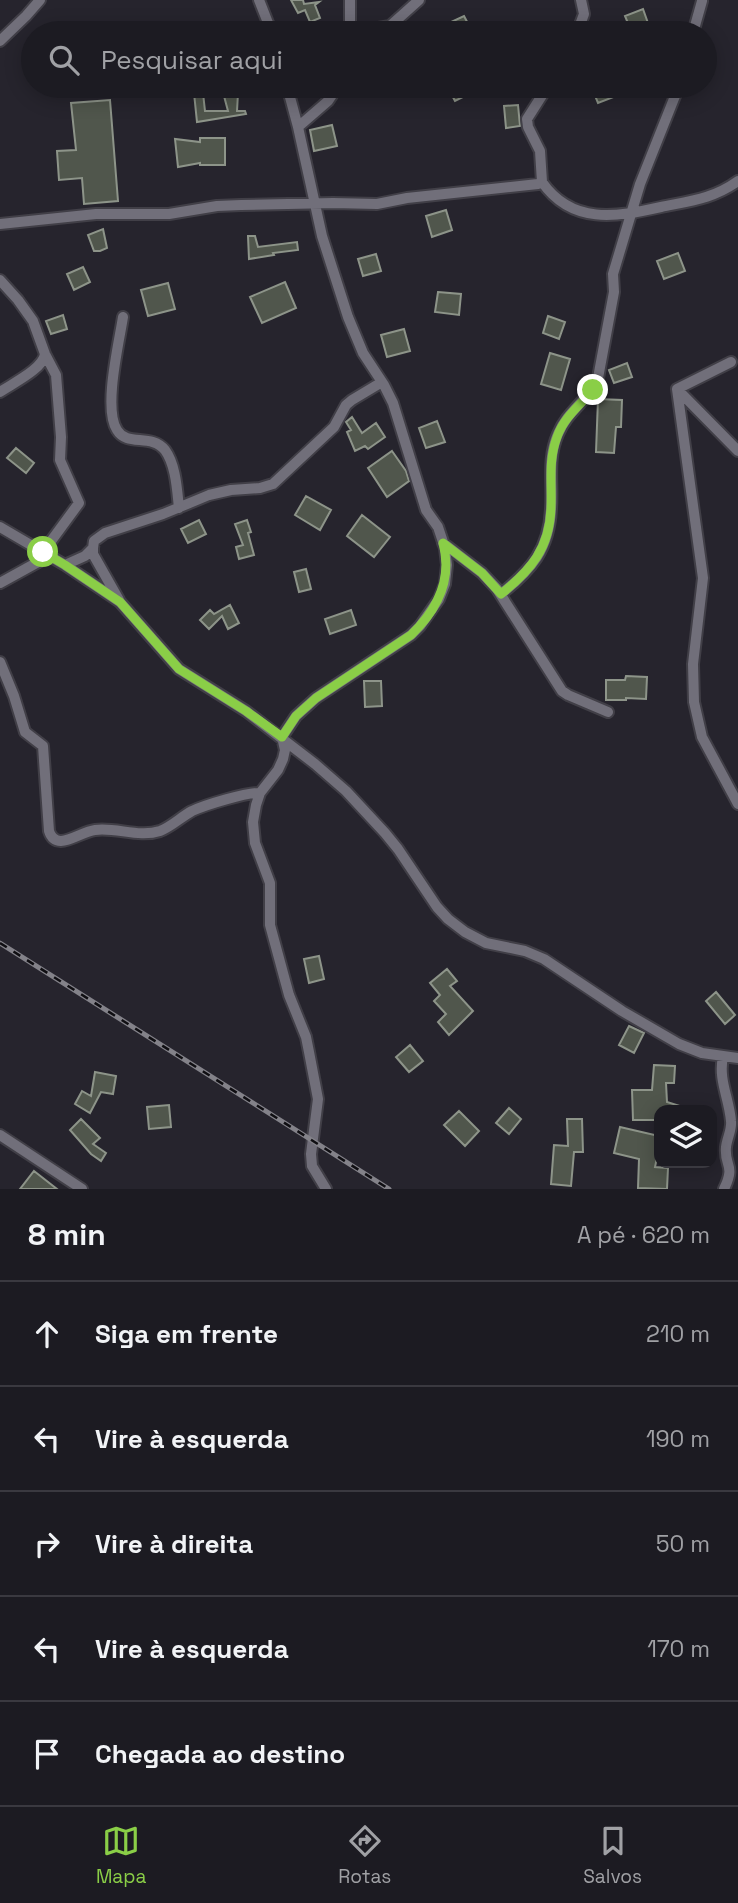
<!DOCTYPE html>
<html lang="pt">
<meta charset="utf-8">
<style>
:root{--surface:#1c1b22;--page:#25242a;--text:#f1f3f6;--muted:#a0a1a5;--line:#3a3940;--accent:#8ace47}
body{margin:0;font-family:"Space Grotesk",sans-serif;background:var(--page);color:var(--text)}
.controls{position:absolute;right:21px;bottom:21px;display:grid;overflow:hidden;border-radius:14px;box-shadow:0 4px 18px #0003}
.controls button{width:63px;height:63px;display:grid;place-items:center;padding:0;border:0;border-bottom:2px solid var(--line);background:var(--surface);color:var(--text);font:35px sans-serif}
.stop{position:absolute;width:21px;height:21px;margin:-16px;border:5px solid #8ace47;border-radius:50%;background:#fff}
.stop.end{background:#8ace47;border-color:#fff;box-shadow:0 2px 7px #0008}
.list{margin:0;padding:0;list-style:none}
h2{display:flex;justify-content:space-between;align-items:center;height:91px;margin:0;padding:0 28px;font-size:30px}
h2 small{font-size:23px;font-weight:400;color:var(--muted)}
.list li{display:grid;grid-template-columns:46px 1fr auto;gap:21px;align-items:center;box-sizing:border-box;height:105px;padding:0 28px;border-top:2px solid var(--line)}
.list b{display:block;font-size:26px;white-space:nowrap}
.list em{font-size:23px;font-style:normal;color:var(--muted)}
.icon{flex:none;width:38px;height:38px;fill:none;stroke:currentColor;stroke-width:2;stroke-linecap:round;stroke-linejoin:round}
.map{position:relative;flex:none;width:738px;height:1189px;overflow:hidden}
.search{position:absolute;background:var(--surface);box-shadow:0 4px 18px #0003;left:21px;right:21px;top:21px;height:77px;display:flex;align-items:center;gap:18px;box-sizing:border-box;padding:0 24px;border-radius:38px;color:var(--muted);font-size:26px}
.sheet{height:616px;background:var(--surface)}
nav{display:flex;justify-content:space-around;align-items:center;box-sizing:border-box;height:98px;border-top:2px solid var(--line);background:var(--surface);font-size:19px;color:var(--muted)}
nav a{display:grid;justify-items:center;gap:4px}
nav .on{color:var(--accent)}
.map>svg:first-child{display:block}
.building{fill:#50564c;stroke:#8d9489;stroke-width:2}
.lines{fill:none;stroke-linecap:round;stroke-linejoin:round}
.minor-casing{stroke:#413f47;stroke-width:14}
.minor{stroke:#716f7a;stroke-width:10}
.rail-casing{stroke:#838289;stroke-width:5}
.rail{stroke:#0f0e12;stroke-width:2.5;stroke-dasharray:8;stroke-linecap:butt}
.route{stroke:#8ace47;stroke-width:9}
</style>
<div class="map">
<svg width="738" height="1189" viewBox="0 0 738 1189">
<rect width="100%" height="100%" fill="#26242d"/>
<path class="building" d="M291,0H303L304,4L319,2L315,5L320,18L310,22L305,10L298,13Z
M643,9L649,26L632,33L625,16Z
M464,16L473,33H455L449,23Z
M447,86H485L455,101Z
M591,86H621L624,93L598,103Z
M194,93H203L205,111H228L224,96L238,93L237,111H245L246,114L197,122Z
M110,100L118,201L84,204L82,178L59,180L57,151L76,150L71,103Z
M518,105L520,126L506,128L504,106Z
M332,125L337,146L314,151L310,130Z
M200,138H225V165H200V163L178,167L175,139L200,142Z
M446,210L452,230L432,237L426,216Z
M103,229L107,248L100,251H94L88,235Z
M248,236H255L258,247L297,242L298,250L273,253L274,255L249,259Z
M678,253L685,271L664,279L657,261Z
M376,254L381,271L363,276L358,259Z
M83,267L90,282L74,290L67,274Z
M285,282L296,308L262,323L250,297Z
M168,283L175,309L148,316L141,290Z
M438,292L461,294L459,315L435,312Z
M63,315L67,329L51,334L46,321Z
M548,316L565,322L559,339L543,333Z
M404,329L410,351L387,357L381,335Z
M550,353L570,359L561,390L541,384Z
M627,363L632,377L614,383L609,370Z
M598,399L622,400L621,427H616L614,453L596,452Z
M352,417L362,433L376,423L385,437L368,449L365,446L355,451L347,432L351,430L346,422Z
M437,421L445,442L426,448L419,428Z
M16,448L34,463L26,473L7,458Z
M392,451L406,471L409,481L387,497L368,468Z
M306,496L331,510L320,530L295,515Z
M362,515L390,537L374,557L347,536Z
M199,520L206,534L188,543L181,529Z
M247,520L251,532L248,533L254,555L239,559L236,547L243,545L235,524Z
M306,569L311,589L299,592L294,572Z
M230,605L239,623L228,629L222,616L209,629L200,620L210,610L214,614Z
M351,610L356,625L330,634L325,619Z
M626,676L647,677L646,699L626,698V700H606V680H625Z
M364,681H381L382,706L365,707Z
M319,956L324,979L309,983L304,959Z
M447,969L457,981L450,986L473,1011L449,1035L438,1022L446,1014L434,1001L440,995L430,983Z
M716,992L735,1015L725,1024L706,1001Z
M629,1026L644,1033L634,1053L619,1045Z
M410,1045L423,1061L409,1072L396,1057Z
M654,1065L675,1066L674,1083H666L667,1102L686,1108V1110H659V1120H633L632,1090H652Z
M95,1072L116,1076L113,1094L101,1092L90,1113L75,1104L82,1091L91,1096Z
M169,1105L171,1127L149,1129L147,1107Z
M509,1108L521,1119L509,1134L496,1123Z
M459,1111L479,1131L465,1146L444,1125Z
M81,1119L100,1138L93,1144L106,1153L101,1161L91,1154L70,1130Z
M567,1119H582L583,1152H574L571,1186L551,1184L554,1145L568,1146Z
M620,1127L659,1136V1148L655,1167L668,1168L667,1189L638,1188L639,1159L614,1153Z
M34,1171L57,1189H20Z"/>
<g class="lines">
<defs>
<path id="minor" d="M259,0L272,33
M350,33L390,26L419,0
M350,33V0
M577,33L584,14L581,0
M693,33L702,1
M0,41L26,16L40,0
M287,86L298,127L322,236L348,317L363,353L384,385L393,403L426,510L438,527L445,548L447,565L445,584L439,599L420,626L411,635L316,698L296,716L282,737L285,750L283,759L278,770L260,793L256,805L253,822L255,843L270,883V925L289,995L306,1037L309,1052L318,1099L311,1154L312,1166L326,1189
M298,127L328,101L338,86
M542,182L540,151L528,127L527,119L548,86
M0,224L96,214H169L217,206L241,205L333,203L377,204L407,198L538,184L542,182C572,225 616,217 661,207C690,201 713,199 738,181
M0,280L18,300L33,321L45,354L56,375L61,437L60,460L79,503L43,552
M123,317C119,343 103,409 117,430C127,447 151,433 165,450C176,465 177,490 179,508
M731,362L677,389L703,578L693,664L694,702L702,737L738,804
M677,389L738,451
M0,392C13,383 43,369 45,354
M0,527L65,565L120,602L179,669L246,711L315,764L346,791L385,833L398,849L437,907L448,919L465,932L486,943L525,951L544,959L622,1011L679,1044L702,1053L738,1058
M443,543L482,573L497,589L562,691L568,695L608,712
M93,548V554L119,600
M65,565L85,556L93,548L94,541L105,533L163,514L209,495L231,490L260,488L273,484L334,427L346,405L352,400L382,382
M0,583L49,556
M501,594C531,570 549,550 551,509C553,483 547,459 558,434C568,410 588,401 598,378L614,292L613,274L640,184L679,86
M0,662L14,696L25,732L43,746L49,831C56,853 79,832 95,830C116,827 139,838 160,831C171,827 181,817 192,811C205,805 247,792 260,793
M723,1057C718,1079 729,1098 731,1121C732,1130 727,1138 726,1147C724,1167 736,1164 724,1189
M0,1135L82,1189"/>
</defs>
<use href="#minor" class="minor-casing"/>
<use href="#minor" class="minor"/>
<defs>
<path id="rail" d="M0,943L389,1189"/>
</defs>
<use href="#rail" class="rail-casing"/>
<use href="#rail" class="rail"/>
</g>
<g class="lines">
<path class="route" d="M43,552L65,565L120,602L179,669L246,711L282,737L296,716L316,698L411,635C437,610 453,580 443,543L482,573L501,594C531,570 550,548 551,507C552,483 548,461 557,437C564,417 580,405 593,390"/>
</g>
</svg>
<div class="controls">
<button><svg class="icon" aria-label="layers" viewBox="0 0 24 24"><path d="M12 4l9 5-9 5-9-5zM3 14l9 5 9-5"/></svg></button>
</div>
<div class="stop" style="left:43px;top:552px"></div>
<div class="stop end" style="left:593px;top:390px"></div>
<div class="search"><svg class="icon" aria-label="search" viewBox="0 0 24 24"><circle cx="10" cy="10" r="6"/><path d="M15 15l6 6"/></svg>Pesquisar aqui</div>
</div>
<section class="sheet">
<h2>8 min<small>A pé · 620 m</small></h2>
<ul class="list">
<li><svg class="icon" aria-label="ahead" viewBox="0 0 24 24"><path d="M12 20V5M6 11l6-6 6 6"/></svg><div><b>Siga em frente</b></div><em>210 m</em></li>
<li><svg class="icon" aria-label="left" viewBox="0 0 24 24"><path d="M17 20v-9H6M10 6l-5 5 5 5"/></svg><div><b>Vire à esquerda</b></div><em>190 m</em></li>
<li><svg class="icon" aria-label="right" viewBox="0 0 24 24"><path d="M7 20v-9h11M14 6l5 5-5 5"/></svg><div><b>Vire à direita</b></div><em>50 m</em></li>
<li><svg class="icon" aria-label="left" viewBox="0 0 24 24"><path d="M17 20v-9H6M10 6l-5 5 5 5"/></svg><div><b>Vire à esquerda</b></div><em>170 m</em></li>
<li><svg class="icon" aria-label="arrive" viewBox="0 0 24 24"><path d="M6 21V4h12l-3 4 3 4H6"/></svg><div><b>Chegada ao destino</b></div></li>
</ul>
</section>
<nav>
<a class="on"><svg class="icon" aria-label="map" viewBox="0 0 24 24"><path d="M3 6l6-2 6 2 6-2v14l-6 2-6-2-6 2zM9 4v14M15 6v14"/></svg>Mapa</a>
<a><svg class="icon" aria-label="directions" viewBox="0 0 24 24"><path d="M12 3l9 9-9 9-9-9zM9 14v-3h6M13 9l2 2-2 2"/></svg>Rotas</a>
<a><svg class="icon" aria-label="saved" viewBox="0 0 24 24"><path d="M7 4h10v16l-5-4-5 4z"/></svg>Salvos</a>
</nav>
